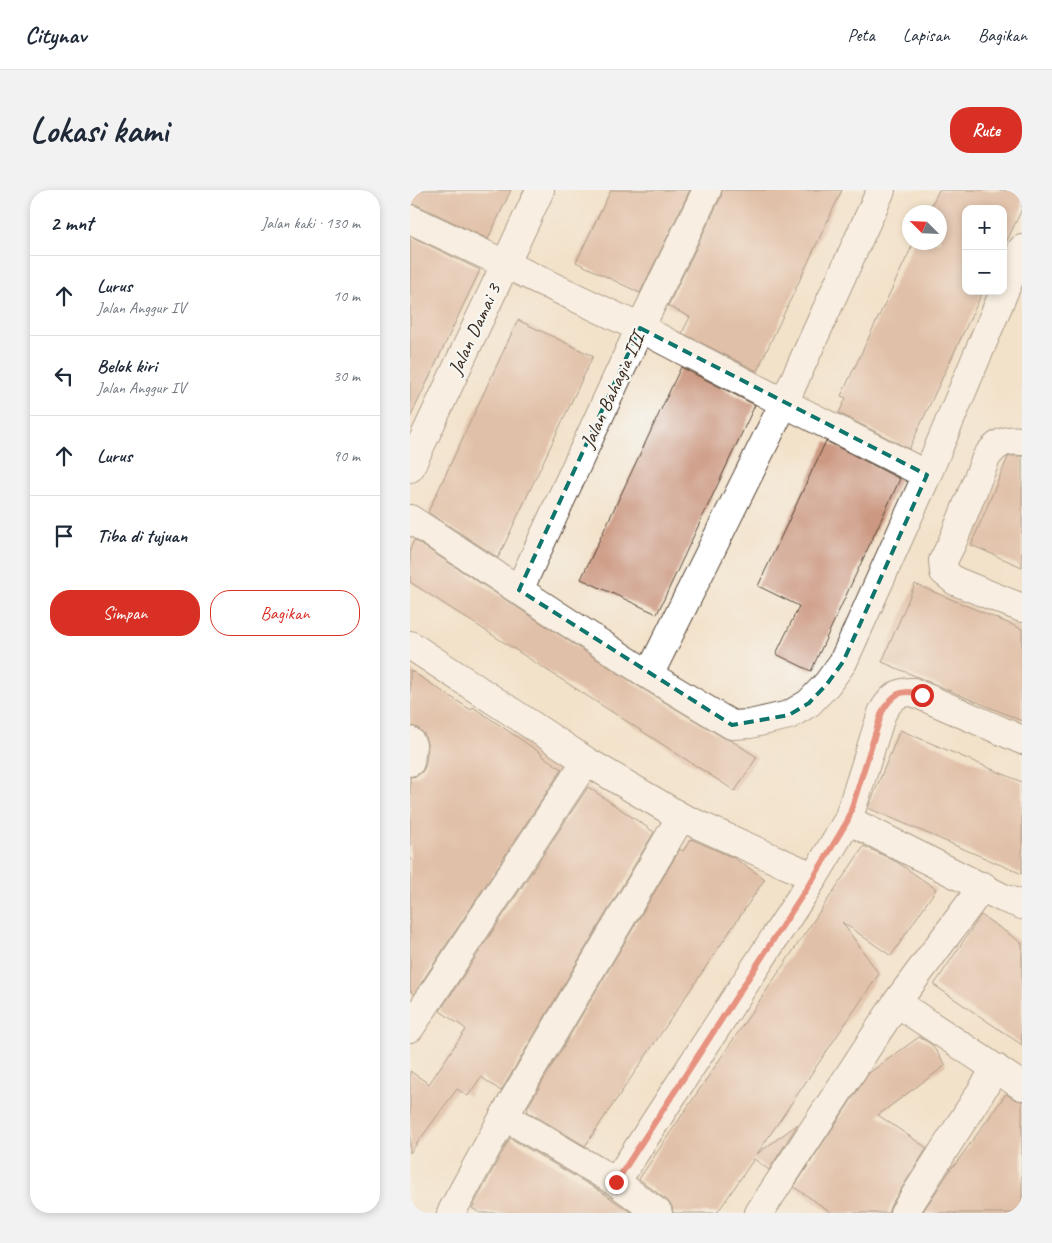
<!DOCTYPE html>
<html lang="id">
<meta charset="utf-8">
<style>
:root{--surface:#fff;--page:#f2f2f3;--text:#1f2937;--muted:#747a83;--line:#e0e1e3;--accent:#d93025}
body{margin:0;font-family:Caveat,sans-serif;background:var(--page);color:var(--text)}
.controls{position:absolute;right:15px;top:15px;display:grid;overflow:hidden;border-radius:10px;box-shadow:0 2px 8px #0003}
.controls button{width:45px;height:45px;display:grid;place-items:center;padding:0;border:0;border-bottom:1px solid var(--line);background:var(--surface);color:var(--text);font:25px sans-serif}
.compass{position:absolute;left:492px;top:15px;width:45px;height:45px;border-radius:50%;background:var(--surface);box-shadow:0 2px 8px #0003;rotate:294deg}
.stop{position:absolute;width:15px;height:15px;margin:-11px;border:4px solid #d93025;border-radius:50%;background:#fff}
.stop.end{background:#d93025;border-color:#fff;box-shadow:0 1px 5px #0008}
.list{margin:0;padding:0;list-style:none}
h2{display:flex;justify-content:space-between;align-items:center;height:65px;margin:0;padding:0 20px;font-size:21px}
h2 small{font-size:16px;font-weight:400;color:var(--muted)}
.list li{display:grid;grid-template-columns:32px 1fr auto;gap:15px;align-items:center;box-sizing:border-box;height:80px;padding:0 20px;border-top:1px solid var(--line)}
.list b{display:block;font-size:19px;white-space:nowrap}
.list p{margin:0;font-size:16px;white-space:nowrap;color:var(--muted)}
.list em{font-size:16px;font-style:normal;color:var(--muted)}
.actions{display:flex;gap:10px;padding:15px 20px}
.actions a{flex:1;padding:11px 0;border:1px solid var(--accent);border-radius:20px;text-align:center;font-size:18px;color:var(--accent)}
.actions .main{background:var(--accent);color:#fff}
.icon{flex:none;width:28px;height:28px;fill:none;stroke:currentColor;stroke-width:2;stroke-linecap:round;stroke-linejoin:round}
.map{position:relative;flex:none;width:612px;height:1023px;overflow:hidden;border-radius:20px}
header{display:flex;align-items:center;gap:30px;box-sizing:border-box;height:70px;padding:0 25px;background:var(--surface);border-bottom:1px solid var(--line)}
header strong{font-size:24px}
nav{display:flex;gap:28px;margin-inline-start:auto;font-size:18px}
.intro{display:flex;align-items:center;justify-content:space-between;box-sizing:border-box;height:120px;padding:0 30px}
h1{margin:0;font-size:35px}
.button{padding:12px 22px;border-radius:20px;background:var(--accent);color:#fff;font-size:18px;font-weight:700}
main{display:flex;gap:30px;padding:0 30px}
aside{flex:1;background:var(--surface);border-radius:20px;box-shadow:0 2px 8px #0003}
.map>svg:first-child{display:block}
.building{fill:#cc9881}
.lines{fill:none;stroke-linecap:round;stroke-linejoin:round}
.minor-casing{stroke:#574638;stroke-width:30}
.minor{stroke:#fff;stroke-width:28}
.route{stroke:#d93025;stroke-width:6}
.marked{fill:none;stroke:#0f766e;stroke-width:4;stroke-dasharray:10 6;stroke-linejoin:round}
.labels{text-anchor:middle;stroke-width:4.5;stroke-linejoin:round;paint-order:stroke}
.street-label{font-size:20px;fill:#3b2a1e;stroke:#f6f6f2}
</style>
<header>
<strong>Citynav</strong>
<nav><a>Peta</a><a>Lapisan</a><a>Bagikan</a></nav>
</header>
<div class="intro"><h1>Lokasi kami</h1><a class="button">Rute</a></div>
<main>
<aside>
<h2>2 mnt<small>Jalan kaki · 130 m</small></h2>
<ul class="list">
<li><svg class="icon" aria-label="ahead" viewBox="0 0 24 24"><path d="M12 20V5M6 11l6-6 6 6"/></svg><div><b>Lurus</b><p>Jalan Anggur IV</p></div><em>10 m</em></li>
<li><svg class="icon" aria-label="left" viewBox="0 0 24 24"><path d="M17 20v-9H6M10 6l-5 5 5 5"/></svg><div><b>Belok kiri</b><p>Jalan Anggur IV</p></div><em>30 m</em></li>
<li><svg class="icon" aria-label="ahead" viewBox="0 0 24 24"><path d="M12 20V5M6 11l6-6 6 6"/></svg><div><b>Lurus</b></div><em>90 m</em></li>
<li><svg class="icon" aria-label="arrive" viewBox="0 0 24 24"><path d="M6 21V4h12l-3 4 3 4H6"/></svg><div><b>Tiba di tujuan</b></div></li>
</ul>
<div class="actions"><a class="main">Simpan</a><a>Bagikan</a></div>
</aside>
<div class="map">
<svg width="612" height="1023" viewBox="0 0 612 1023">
<rect width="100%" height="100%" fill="#f6f6f2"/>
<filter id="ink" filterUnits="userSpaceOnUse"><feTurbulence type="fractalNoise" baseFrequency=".02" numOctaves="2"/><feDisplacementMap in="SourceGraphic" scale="10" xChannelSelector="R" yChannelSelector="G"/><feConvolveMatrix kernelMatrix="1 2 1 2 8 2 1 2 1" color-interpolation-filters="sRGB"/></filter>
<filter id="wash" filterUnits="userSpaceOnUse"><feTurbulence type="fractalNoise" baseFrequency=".0096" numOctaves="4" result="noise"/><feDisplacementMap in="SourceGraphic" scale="20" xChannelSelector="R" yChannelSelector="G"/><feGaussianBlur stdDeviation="1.12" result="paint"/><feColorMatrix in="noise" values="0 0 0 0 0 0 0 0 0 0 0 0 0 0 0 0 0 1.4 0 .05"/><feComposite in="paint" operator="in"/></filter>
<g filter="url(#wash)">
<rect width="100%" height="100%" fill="#f3e2ca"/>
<g id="blocks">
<path class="building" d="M0,0H101L78,49L7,15L0,14Z
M201,0H280L230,103L166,72Z
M312,0H432L347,181L272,143L280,127L258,116L311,7Z
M529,0H612V19L593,59V19H556V101H573L499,259L429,223L436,208L431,206L504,52H530V22H518Z
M0,46L70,80L0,228Z
M108,130L183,166L88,368L18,322Z
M271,177L345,215L247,424L171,389Z
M416,251L490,289L401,481L366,464L389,416L348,396Z
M602,266H612V377L561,355L598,267Z
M4,350L231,498L314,548L322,551L347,567L325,601L0,392V359Z
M505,394L612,439V531L472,472Z
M0,480L61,520L63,517L132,564L131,565L152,579L4,804L0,801V587L7,586L13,581L16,574L18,557L14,544L8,538L0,536Z
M490,540L612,592V684L458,618Z
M178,597L244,642L91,901L71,887L58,906L47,899L0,963V881L19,894L56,839L30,821Z
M281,649L324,668L355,689L175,956L117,921L118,919L117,918L270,659L273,661Z
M454,656L487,672L526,699L481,766L432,732L469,784L347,964L388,934L359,980L344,969L307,1023H263L262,1016L258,1011L229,989Z
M571,725L612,753V855L524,795Z
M509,847L521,854L536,875L468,925L517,958L481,1015L478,1023H422L384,997L459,883Z
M596,904L604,909L612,911V1023H512L543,976H544Z
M100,948L190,1001L222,1023H70L62,1018Z"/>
</g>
</g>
<g filter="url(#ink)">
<use href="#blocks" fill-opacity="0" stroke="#574638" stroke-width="1"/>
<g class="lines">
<defs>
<path id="minor" d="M0,29L230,138L374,213L517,285
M612,251C595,249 586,253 576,268L542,353L533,371L534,382L545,391L612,418
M0,278L130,0
M0,329L239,485L322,535L340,534L379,525L399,513L417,494L433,472L517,285L612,59
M109,400L230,138L297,0
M0,455L176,571L271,627L404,687
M239,485L374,213L471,0
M0,551L2,555L0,572
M438,630L593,708L612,715
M487,812L502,823L612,896
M0,838L176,571
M94,926L206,992L248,1023
M206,992L404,687L438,630L472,523C480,509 487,501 503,502L612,550
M41,1023L94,926L271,627
M349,1023L487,812L573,696
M494,1023L586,878"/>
</defs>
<use href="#minor" class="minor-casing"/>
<use href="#minor" class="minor"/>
</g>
</g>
<g class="lines" filter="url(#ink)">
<path class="route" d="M206,992L404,687L438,630L472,522C482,505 491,497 512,505"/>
</g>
<path d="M0 0H612V1023H0ZM230,138L517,285L433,472L417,494L399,513L379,525L322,535L109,400Z" fill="#f3e2ca" fill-opacity=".55" fill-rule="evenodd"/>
<path class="marked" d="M230,138L517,285L433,472L417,494L399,513L379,525L322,535L109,400Z"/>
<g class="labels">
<g class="street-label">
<text transform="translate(64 139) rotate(-65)" y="7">Jalan Damai 3</text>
<text transform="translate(202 200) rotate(-65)" y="7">Jalan Bahagia III</text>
</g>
</g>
</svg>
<div class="controls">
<button>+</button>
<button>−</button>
</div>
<svg class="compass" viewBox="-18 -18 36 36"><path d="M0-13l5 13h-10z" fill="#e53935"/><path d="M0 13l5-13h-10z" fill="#747a83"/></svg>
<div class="stop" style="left:512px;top:505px"></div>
<div class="stop end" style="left:206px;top:992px"></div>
</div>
</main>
